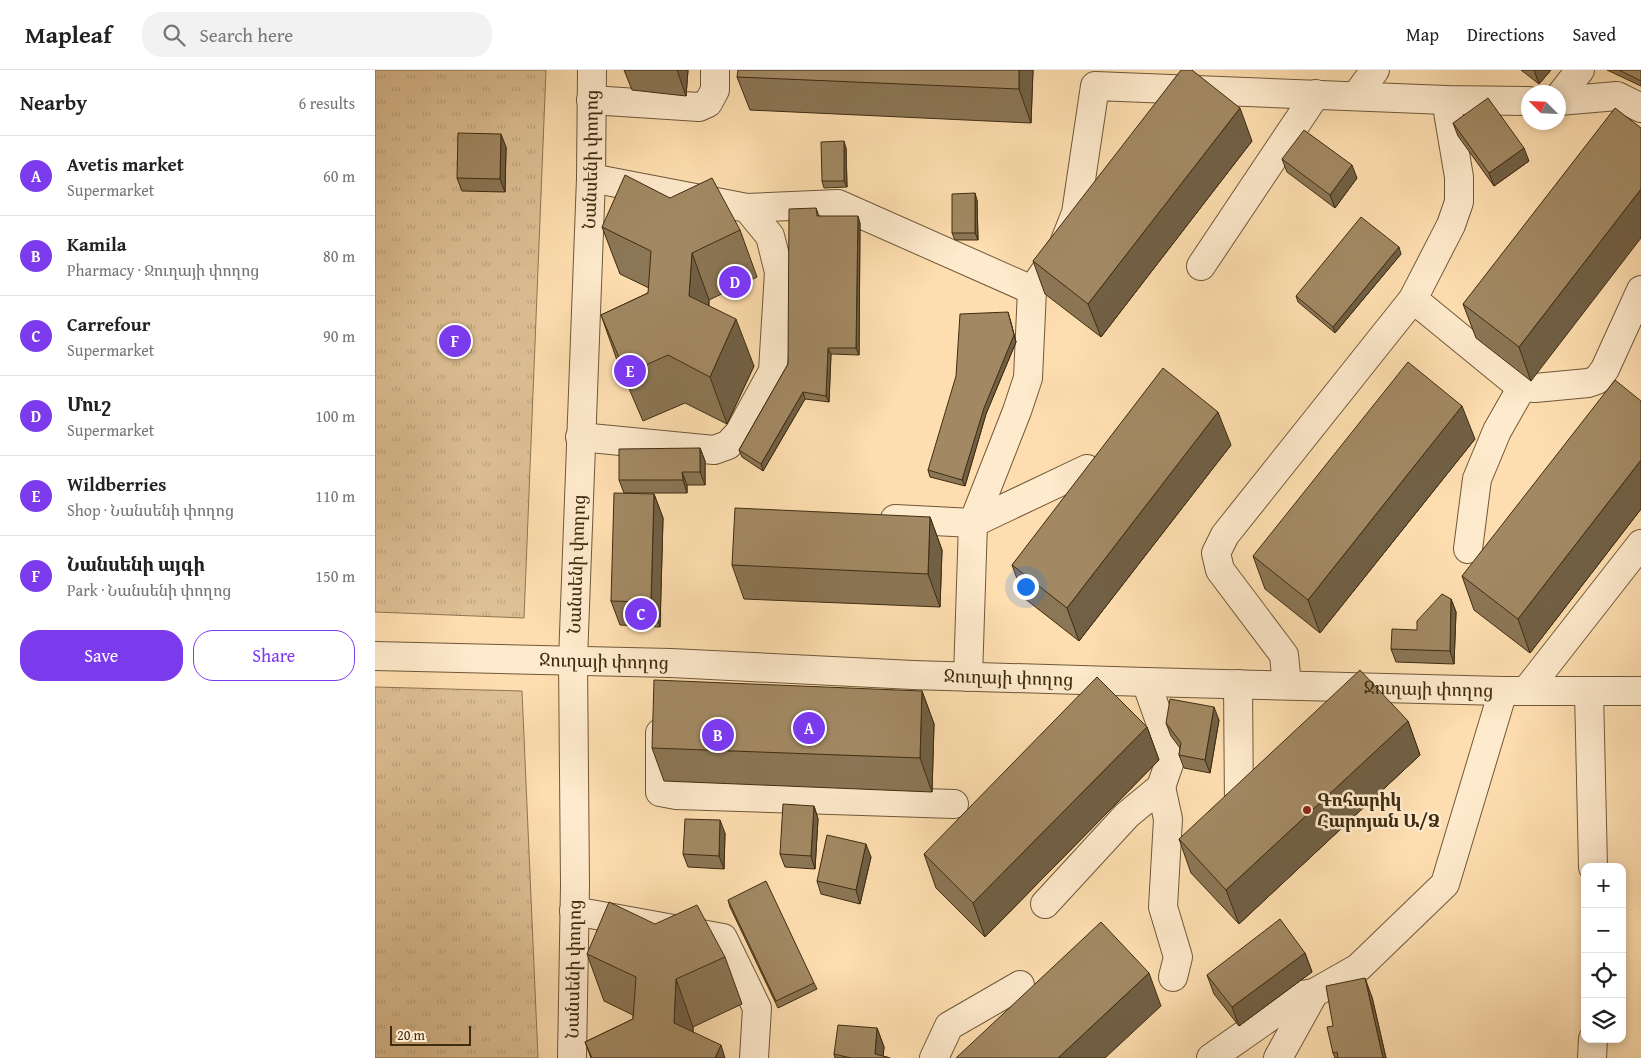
<!DOCTYPE html>
<meta charset="utf-8">
<style>
:root{--surface:#fff;--page:#f2f2f2;--text:#222;--muted:#767676;--line:#e0e0e0;--accent:#7c3aed}
body{margin:0;font-family:"Gentium Book Plus","Noto Serif Armenian",serif;background:var(--page);color:var(--text)}
.controls{position:absolute;right:15px;bottom:15px;display:grid;overflow:hidden;border-radius:10px;box-shadow:0 2px 8px #0003}
.controls button{width:45px;height:45px;display:grid;place-items:center;padding:0;border:0;border-bottom:1px solid var(--line);background:var(--surface);color:var(--text);font:25px sans-serif}
.compass{position:absolute;left:1146px;top:15px;width:45px;height:45px;border-radius:50%;background:var(--surface);box-shadow:0 2px 8px #0003;rotate:294deg}
.scale{position:absolute;left:15px;bottom:12px;width:81px;box-sizing:border-box;padding-left:5px;border:2px solid #3f2c10;border-top:0;font-size:14px;line-height:18px;white-space:nowrap;color:#3f2c10;-webkit-text-stroke:4px #feeacc;paint-order:stroke}
.you{position:absolute;left:650px;top:516px;width:18px;height:18px;margin:-12px;border:4px solid #fff;border-radius:50%;background:#1a73e8;box-shadow:0 0 0 8px #1a73e833}
.badge{display:grid;place-items:center;width:32px;height:32px;border-radius:50%;background:var(--accent);color:#fff;font-size:16px;font-weight:700}
.pin{position:absolute;translate:-50% -50%;border:2px solid #fff;box-shadow:0 1px 5px #0006}
.list{margin:0;padding:0;list-style:none}
h2{display:flex;justify-content:space-between;align-items:center;height:65px;margin:0;padding:0 20px;font-size:21px}
h2 small{font-size:16px;font-weight:400;color:var(--muted)}
.list li{display:grid;grid-template-columns:32px 1fr auto;gap:15px;align-items:center;box-sizing:border-box;height:80px;padding:0 20px;border-top:1px solid var(--line)}
.list b{display:block;font-size:19px;white-space:nowrap}
.list p{margin:0;font-size:16px;white-space:nowrap;color:var(--muted)}
.list em{font-size:16px;font-style:normal;color:var(--muted)}
.actions{display:flex;gap:10px;padding:15px 20px}
.actions a{flex:1;padding:11px 0;border:1px solid var(--accent);border-radius:20px;text-align:center;font-size:18px;color:var(--accent)}
.actions .main{background:var(--accent);color:#fff}
.icon{flex:none;width:28px;height:28px;fill:none;stroke:currentColor;stroke-width:2;stroke-linecap:round;stroke-linejoin:round}
.map{position:relative;flex:none;width:1266px;height:988px;overflow:hidden}
header{display:flex;align-items:center;gap:30px;box-sizing:border-box;height:70px;padding:0 25px;background:var(--surface);border-bottom:1px solid var(--line)}
header strong{font-size:24px}
nav{display:flex;gap:28px;margin-inline-start:auto;font-size:18px}
.search{width:350px;height:45px;background:var(--page);display:flex;align-items:center;gap:12px;box-sizing:border-box;padding:0 18px;border-radius:20px;color:var(--muted);font-size:19px}
main{display:flex}
aside{flex:1;background:var(--surface)}
.map>svg:first-child{display:block}
.grass{fill:url(#grass-tufts);stroke:#8e7652}
.lines{fill:none;stroke-linecap:round;stroke-linejoin:round}
.minor-casing{stroke:#6f5838;stroke-width:30}
.minor{stroke:#feeacc;stroke-width:28}
.wall{fill:#8b7655;stroke:#3f2c10}
.shaded-wall{fill:#716045;stroke:#3f2c10}
.building{fill:#a28963;stroke:#3f2c10}
.poi-dot{fill:#8f2418;stroke:#feeacc;stroke-width:2}
.labels{text-anchor:middle;stroke-width:5;stroke-linejoin:round;paint-order:stroke}
.street-label{font-size:18px;fill:#3f2c10;stroke:#feeacc}
.poi-label{font-size:18px;font-weight:bold;fill:#3f2c10;stroke:#feeacc;text-anchor:start}
</style>
<header>
<strong>Mapleaf</strong>
<div class="search"><svg class="icon" aria-label="search" viewBox="0 0 24 24"><circle cx="10" cy="10" r="6"/><path d="M15 15l6 6"/></svg>Search here</div>
<nav><a>Map</a><a>Directions</a><a>Saved</a></nav>
</header>
<main>
<aside>
<h2>Nearby<small>6 results</small></h2>
<ul class="list">
<li><span class="badge">A</span><div><b>Avetis market</b><p>Supermarket</p></div><em>60 m</em></li>
<li><span class="badge">B</span><div><b>Kamila</b><p>Pharmacy · Ջուղայի փողոց</p></div><em>80 m</em></li>
<li><span class="badge">C</span><div><b>Carrefour</b><p>Supermarket</p></div><em>90 m</em></li>
<li><span class="badge">D</span><div><b>Մուշ</b><p>Supermarket</p></div><em>100 m</em></li>
<li><span class="badge">E</span><div><b>Wildberries</b><p>Shop · Նանսենի փողոց</p></div><em>110 m</em></li>
<li><span class="badge">F</span><div><b>Նանսենի այգի</b><p>Park · Նանսենի փողոց</p></div><em>150 m</em></li>
</ul>
<div class="actions"><a class="main">Save</a><a>Share</a></div>
</aside>
<div class="map">
<svg width="1266" height="988" viewBox="0 0 1266 988">
<defs>
<pattern id="grass-tufts" width="24" height="20" patternUnits="userSpaceOnUse" patternTransform="scale(1.25)"><rect width="24" height="20" fill="#dec095"/><path d="M3 7l-1-3M5 7V3M7 7l1-3M15 17l-1-3M17 17v-4M19 17l1-3" fill="none" stroke="#c0a57f"/></pattern>
</defs>
<rect width="100%" height="100%" fill="#fedeb0"/>
<filter id="stains"><feTurbulence type="fractalNoise" baseFrequency=".004" numOctaves="4"/><feColorMatrix values="0 0 0 0 .2 0 0 0 0 .09 0 0 0 0 .02 0 0 0 .5 -.17"/></filter>
<radialGradient id="worn" r=".72"><stop offset=".6" stop-color="#630" stop-opacity="0"/><stop offset="1" stop-color="#630" stop-opacity=".3"/></radialGradient>
<path class="grass" d="M0,0H171L149,548L0,542Z
M0,617L147,621L163,988H0Z"/>
<g class="lines">
<defs>
<g id="minor">
<path d="M981,26L1000,0"/>
<path d="M1184,27L1205,0"/>
<path d="M216,30L324,37L333,33L340,20V0"/>
<path d="M1184,31L1242,26L1266,38"/>
<path d="M216,108L372,138L463,134L657,220"/>
<path d="M826,196L941,24"/>
<path d="M1038,229L1137,310L1147,317L1160,318L1213,313L1222,310L1230,299L1266,220"/>
<path d="M205,367L339,380L353,375L364,363L398,301L404,202L395,166L372,138"/>
<path d="M520,449L598,453L712,399"/>
<path d="M1093,479L1102,409L1122,361L1147,317"/>
<path id="s1" d="M0,586L296,593L538,605L771,612L1128,621H1266"/>
<path d="M593,607L598,453L642,341L653,308L657,220L688,176L701,143L720,16L1071,30L1154,31"/>
<path d="M863,614L864,738"/>
<path d="M912,615L909,585L845,500L841,483L850,465L1038,229L1076,155L1084,132V107L1071,30"/>
<path d="M1151,621L1266,474"/>
<path d="M1214,621L1218,797"/>
<path d="M285,663V722L301,725L579,734"/>
<path d="M786,717L793,749L788,837L803,887L798,907"/>
<path d="M670,834L752,745L786,717L797,685L771,612"/>
<path d="M199,841L348,868L382,938L379,988"/>
<path id="s2" d="M197,988L200,815L198,590L216,108L217,0"/>
<path d="M559,988L574,956L645,915"/>
<path d="M836,988L926,925L939,923"/>
<path d="M903,988L939,923L983,898L1070,814L1128,621"/>
<path d="M1217,988L1218,969"/>
</g>
</defs>
<use href="#minor" class="minor-casing"/>
<use href="#minor" class="minor"/>
</g>
<path class="wall" d="M249,0H313L311,26L257,20Z
M658,0L656,53L375,40L362,7Z
M1146,0H1176L1164,14Z
M1232,0H1266V16Z
M1078,53L1154,91L1119,116L1083,66Z
M1266,58L1156,311L1101,268L1088,234Z
M877,71L726,267L670,224L658,191Z
M131,77L130,122L87,121L82,108Z
M471,78L472,117L449,118L447,111Z
M907,89L982,108L960,138L912,102Z
M295,128L365,160L382,207L334,230V236L379,296L352,354L310,333L268,351L243,293L226,245L273,223L274,218L245,204L227,157Z
M602,130L603,170H580L577,163Z
M441,138L444,146L485,153L484,285L456,284L454,332L430,329L388,401L367,387L364,380L413,294Z
M1026,184L960,263L923,232L921,226Z
M635,249L641,272L611,344L590,416L555,407L553,400Z
M1266,331V439L1155,583L1099,540L1087,506Z
M1100,369L945,563L890,519L878,486Z
M856,375L704,571L649,528L637,495Z
M325,378L330,391V415H312V423H249L244,410Z
M279,424L288,448L285,557L245,555L236,531Z
M555,447L567,480L565,537L369,529L357,495Z
M1076,529L1081,542L1079,594L1021,592L1016,579L1042,560Z
M547,621L559,654L557,722L289,711L277,678Z
M844,650L835,703L809,698L804,685L805,678L796,666L791,653Z
M1033,651L1045,685L864,854L816,803L804,769Z
M772,657L784,690L610,867L561,818L549,784Z
M439,736L443,749L440,799L410,797L405,784Z
M350,763L349,799L313,797L308,784Z
M496,787L485,834L446,824L442,811Z
M353,830L439,913L442,919L403,938L355,837Z
M280,854L350,887L367,934L318,957V962L350,988H216L210,972L258,949V945L229,931L212,884Z
M930,883L937,902L864,956L839,924L832,905Z
M997,927L1011,988H960L958,983V956Z
M502,958L509,977L508,986L515,988H460L459,984Z"/>
<path class="shaded-wall" d="M302,0H313L311,26Z
M644,0H658L656,53L644,19Z
M1159,0H1176L1164,14Z
M865,38L877,71L726,267L713,234Z
M126,64L131,77L130,122L125,109Z
M469,71L471,78L472,117L469,111Z
M1149,78L1154,91L1119,116L1114,103Z
M977,95L982,108L960,138L955,125Z
M1266,119V168L1156,311L1144,277Z
M600,123L602,130L603,170L600,163Z
M483,146L485,153L484,285L481,278Z
M1024,177L1026,184L960,263L958,257Z
M317,183L334,230L332,274L314,226Z
M633,242L641,272L611,344L590,416L587,410Z
M361,249L379,296L352,354L335,307Z
M453,278L456,284L454,332L451,326Z
M428,322L430,329L388,401L386,394Z
M1087,336L1100,369L945,563L933,530Z
M843,342L856,375L704,571L692,538Z
M325,378L330,391V415L325,402Z
M1266,390V439L1155,583L1143,549Z
M307,402L312,415V423L308,410Z
M279,424L288,448L285,557L276,532Z
M555,447L567,480L565,537L553,504Z
M1076,529L1081,542L1079,594L1075,581Z
M547,621L559,654L557,722L545,688Z
M839,637L844,650L835,703L830,690Z
M1033,651L1045,685L864,854L851,820Z
M772,657L784,690L610,867L598,833Z
M439,736L443,749L440,799L436,786Z
M345,750L350,763L349,799L344,786Z
M491,774L496,787L485,834L481,820Z
M930,883L937,902L864,956L857,937Z
M774,903L786,936L730,988H683Z
M990,908L997,927L1011,988H1008Z
M301,909L318,957L317,988L299,953Z
M502,958L509,977L508,988L500,984Z
M346,975L350,988H340Z"/>
<path class="building" d="M363,0H644V19L362,7Z
M806,0H817L865,38L713,234L658,191Z
M1244,0H1266V11Z
M1113,28L1149,78L1114,103L1078,53Z
M1240,38L1266,58V119L1144,277L1088,234Z
M929,60L977,95L955,125L907,89Z
M83,63L126,64L125,109L82,108Z
M469,71V111H447L446,72Z
M250,105L295,128L337,108L365,160L317,183L314,226L361,249L335,307L293,285L251,304L226,245L273,223L276,181L227,157Z
M600,123V163H577V124Z
M441,138L442,146H483L481,278H453L451,326L428,322L386,394L364,380L413,294L414,139Z
M986,147L1024,177L958,257L921,226Z
M633,242L639,265L609,338L587,410L553,400L581,306L585,244Z
M1033,292L1087,336L933,530L878,486Z
M788,298L843,342L692,538L637,495Z
M1240,310L1266,331V390L1143,549L1087,506Z
M325,378V402H307L308,410H244V379Z
M239,423L279,424L276,532L236,531Z
M360,438L555,447L553,504L357,495Z
M1067,524L1076,529L1075,581L1016,579L1017,559L1042,560V551Z
M985,600L1033,651L851,820L804,769Z
M722,607L772,657L598,833L549,784Z
M279,610L547,621L545,688L277,678Z
M795,629L839,637L830,690L804,685L806,673L791,653Z
M408,734L439,736L436,786L405,784Z
M310,749L345,750L344,786L308,784Z
M452,765L491,774L481,820L442,811Z
M391,811L439,913L401,931L353,830Z
M234,832L280,854L322,835L350,887L301,909L299,953L346,975L340,988H217L210,972L258,949L261,907L212,884Z
M905,849L930,883L857,937L832,905Z
M726,852L774,903L683,988H581Z
M990,908L1008,988H963L962,982L958,983L952,957L958,956L951,916Z
M463,955L502,958L500,984L515,988H476L459,984Z"/>
<circle class="poi-dot" cx="932" cy="740" r="5"/>
<g class="labels">
<g class="street-label">
<text dy="6" stroke="none"><textPath href="#s2" startOffset="899">Նանսենի փողոց</textPath></text>
<text dy="6" stroke="none"><textPath href="#s2" startOffset="494">Նանսենի փողոց</textPath></text>
<text dy="6" stroke="none"><textPath href="#s1" startOffset="229">Ջուղայի փողոց</textPath></text>
<text dy="6" stroke="none"><textPath href="#s1" startOffset="634">Ջուղայի փողոց</textPath></text>
<text dy="6" stroke="none"><textPath href="#s1" startOffset="1054">Ջուղայի փողոց</textPath></text>
<text dy="6" stroke="none"><textPath href="#s2" startOffset="89">Նանսենի փողոց</textPath></text>
</g>
<g class="poi-label">
<text x="942" y="736">Գոհարիկ<tspan x="942" dy="21">Հարոյան Ա/Ձ</tspan></text>
</g>
</g>
<rect width="100%" height="100%" filter="url(#stains)"/>
<rect width="100%" height="100%" fill="url(#worn)"/>
</svg>
<div class="controls">
<button>+</button>
<button>−</button>
<button><svg class="icon" aria-label="locate" viewBox="0 0 24 24"><circle cx="12" cy="12" r="6"/><path d="M12 2v4M12 18v4M2 12h4M18 12h4"/></svg></button>
<button><svg class="icon" aria-label="layers" viewBox="0 0 24 24"><path d="M12 4l9 5-9 5-9-5zM3 14l9 5 9-5"/></svg></button>
</div>
<svg class="compass" viewBox="-18 -18 36 36"><path d="M0-13l5 13h-10z" fill="#e53935"/><path d="M0 13l5-13h-10z" fill="#767676"/></svg>
<div class="scale">20 m</div>
<div class="you"></div>
<div class="pin badge" style="left:434px;top:658px">A</div>
<div class="pin badge" style="left:343px;top:665px">B</div>
<div class="pin badge" style="left:266px;top:544px">C</div>
<div class="pin badge" style="left:360px;top:212px">D</div>
<div class="pin badge" style="left:255px;top:301px">E</div>
<div class="pin badge" style="left:80px;top:271px">F</div>
</div>
</main>
